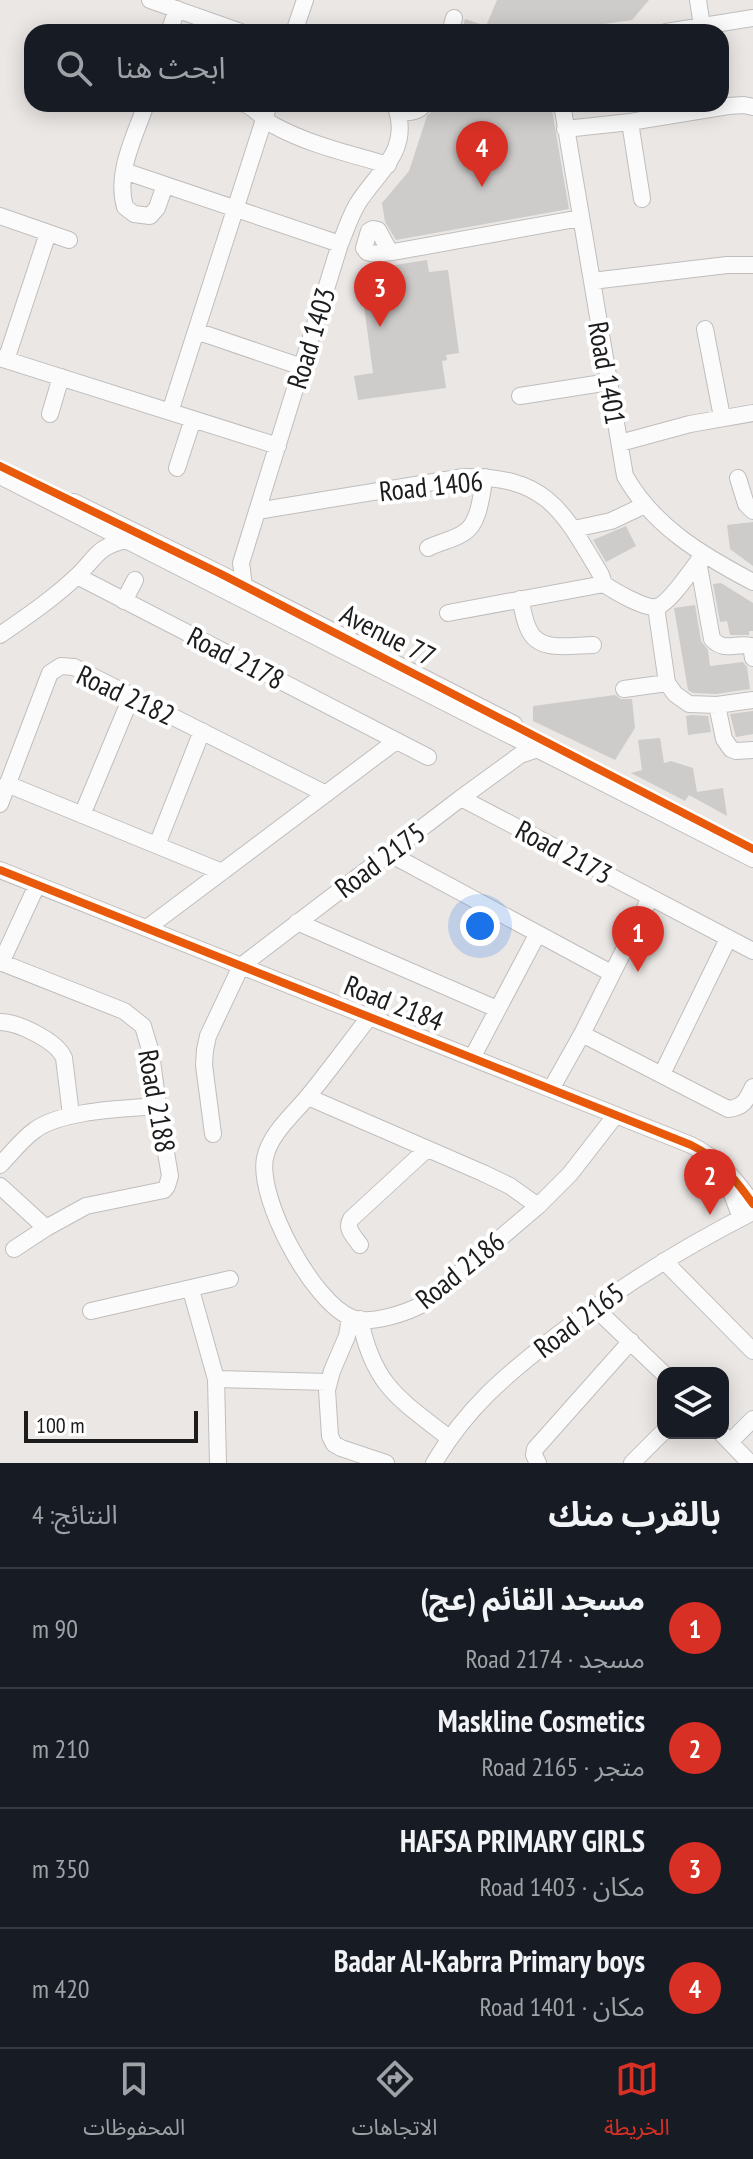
<!DOCTYPE html>
<html lang="ar">
<meta charset="utf-8">
<style>
:root{--surface:#171b24;--page:#242831;--text:#f1f3f6;--muted:#9ea1a6;--line:#363941;--accent:#d93025}
body{margin:0;font-family:"PT Sans Narrow","Noto Sans Arabic",sans-serif;background:var(--page);color:var(--text);direction:rtl}
.controls{position:absolute;right:24px;bottom:24px;display:grid;overflow:hidden;border-radius:16px;box-shadow:0 4px 20px #0003}
.controls button{width:72px;height:72px;display:grid;place-items:center;padding:0;border:0;border-bottom:2px solid var(--line);background:var(--surface);color:var(--text);font:40px sans-serif}
.scale{position:absolute;left:24px;bottom:20px;width:174px;box-sizing:border-box;padding-left:8px;border:4px solid #1c1c1c;border-top:0;font-size:22px;line-height:28px;white-space:nowrap;color:#1c1c1c;-webkit-text-stroke:6px #fff;paint-order:stroke}
.you{position:absolute;left:480px;top:926px;width:28px;height:28px;margin:-20px;border:6px solid #fff;border-radius:50%;background:#1a73e8;box-shadow:0 0 0 12px #1a73e833}
.badge{display:grid;place-items:center;width:52px;height:52px;border-radius:50%;background:var(--accent);color:#fff;font-size:26px;font-weight:700}
.pin{position:absolute;translate:-50% -66px;filter:drop-shadow(0 2px 4px #0008)}
.pin::after{content:'';position:absolute;top:42px;width:28px;height:24px;background:inherit;clip-path:polygon(0 0,100% 0,50% 100%)}
.list{margin:0;padding:0;list-style:none}
h2{display:flex;justify-content:space-between;align-items:center;height:104px;margin:0;padding:0 32px;font-size:34px}
h2 small{font-size:26px;font-weight:400;color:var(--muted)}
.list li{display:grid;grid-template-columns:52px 1fr auto;gap:24px;align-items:center;box-sizing:border-box;height:120px;padding:0 32px;border-top:2px solid var(--line)}
.list b{display:block;font-size:30px;white-space:nowrap}
.list p{margin:0;font-size:26px;white-space:nowrap;color:var(--muted)}
.list em{font-size:26px;font-style:normal;color:var(--muted)}
.icon{flex:none;width:44px;height:44px;fill:none;stroke:currentColor;stroke-width:2;stroke-linecap:round;stroke-linejoin:round}
.map{position:relative;flex:none;width:753px;height:1463px;overflow:hidden;direction:ltr}
.search{position:absolute;background:var(--surface);box-shadow:0 4px 20px #0003;left:24px;right:24px;top:24px;height:88px;display:flex;align-items:center;gap:20px;box-sizing:border-box;padding:0 28px;border-radius:24px;color:var(--muted);font-size:30px}
.sheet{height:584px;background:var(--surface)}
nav{display:flex;justify-content:space-around;align-items:center;box-sizing:border-box;height:112px;border-top:2px solid var(--line);background:var(--surface);font-size:22px;color:var(--muted)}
nav a{display:grid;justify-items:center;gap:4px}
nav .on{color:var(--accent)}
.map>svg:first-child{display:block}
.building{fill:#ceccca}
.lines{fill:none;stroke-linecap:round;stroke-linejoin:round}
.minor-casing{stroke:#c0bebd;stroke-width:18}
.minor{stroke:#fcfbfb;stroke-width:16}
.cycleway-casing{stroke:#fff;stroke-width:13}
.cycleway{stroke:#e8590c;stroke-width:8}
.labels{text-anchor:middle;stroke-width:8;stroke-linejoin:round;paint-order:stroke}
.street-label{font-size:28px;fill:#1c1c1c;stroke:#fff}
</style>
<div class="map">
<svg width="753" height="1463" viewBox="0 0 753 1463">
<rect width="100%" height="100%" fill="#eae7e5"/>
<path class="building" d="M497,0H649L632,20L569,29L564,32H461L465,19L486,26Z
M435,104H551L569,209L396,240L385,222L382,203L409,171L427,116L433,110Z
M427,260L429,272L448,270L459,353L446,355L447,360L442,361L446,388L358,400L354,376L373,373L361,284L378,281L376,268Z
M753,522V566L730,549L727,525Z
M626,526L636,546L606,562L593,540Z
M721,583L753,603V631H749V635H730L727,621L720,622L713,584Z
M695,605L701,641L708,650L710,666L743,662L747,667L750,689L716,694L693,693L688,690L674,608Z
M615,695L621,699H632L635,728L615,760L533,721V706Z
M753,711V734L736,737L730,714Z
M692,715L708,716L711,732L688,735L686,716Z
M660,738L664,763L671,761L693,768L697,792L723,788L727,816L689,795L685,801L631,773L642,770L638,740Z"/>
<g class="lines">
<defs>
<path id="minor" d="M150,0L241,32
M698,0L702,26
M169,32L177,9
M294,32L305,0
M450,32L454,18
M666,32L753,18
M146,104C135,136 115,173 125,207L134,214L150,216L157,208L165,185
M245,104C257,109 263,120 275,126C310,145 351,154 388,165
M562,104L625,476C654,527 702,555 753,582
M398,113C408,112 418,113 424,104
M630,122L642,199
M565,129L630,122L728,106L744,105L753,107
M124,171L340,244
M0,216L69,240
M390,252L378,230L373,229L369,231L364,248L367,252C375,255 385,253 393,252L581,218
M592,281L727,265H753
M705,329L722,417
M196,331L302,367
M0,358L278,446
M6,360L48,233
M520,396L609,382
M170,412L269,104
M50,414L61,377
M620,443L690,424L753,413
M177,468L193,419
M0,476L753,859
M738,478L746,504L753,511
M74,502L221,574L514,724
M257,511L464,477C547,476 563,511 601,575L604,584C614,591 645,609 656,607C669,605 694,566 703,555
M574,529L611,521L645,505
M428,548C439,542 454,540 465,532C480,522 481,494 485,477
M698,561L712,639C725,653 736,642 751,646L753,658
M77,576L428,757
M244,586L241,563L340,244C346,230 350,216 358,203C380,169 412,150 395,104
M520,599C523,609 524,621 529,630C539,653 572,645 593,645
M124,601L135,580
M656,607L667,683L675,694L689,704L717,705L753,700
M448,613L604,584
M0,635C26,617 54,598 77,576C96,558 97,546 127,540
M624,689L667,683
M717,705L724,739L731,749L736,751L753,750
M7,784L222,872
M461,798L753,951
M0,804L50,673L61,666L74,667L326,794
M82,815L132,695
M157,845L202,731
M390,854L611,973
M0,870L691,1145C718,1158 736,1180 753,1204
M297,922L497,1009
M147,928L396,741
M0,962L124,1011L143,1026L151,1053L158,1106L170,1176L167,1186L164,1190L86,1206L46,1228L14,1249
M1,963L37,885
M370,1016C350,1042 331,1068 310,1094C295,1113 270,1133 265,1158C257,1199 313,1303 352,1318C371,1325 406,1313 423,1304L538,1206L570,1174L615,1116
M0,1022C18,1022 57,1041 64,1058L71,1115
M582,1034L728,1109C744,1107 746,1101 753,1087
M472,1058L537,935
M662,1074L728,939
M551,1089L582,1034L650,898
M308,1097L483,1173L510,1186L538,1206
M213,1134L204,1065L205,1050L208,1036L241,966L461,798L520,755L538,749
M0,1165C11,1154 22,1139 35,1130C62,1110 124,1109 158,1106
M724,1173L741,1218
M0,1186L46,1228
M360,1245C354,1236 345,1229 351,1219L427,1149
M664,1261L753,1351
M191,1290L216,1379L218,1463
M594,1307L663,1373
M91,1311L230,1279
M350,1317L347,1336L332,1371L327,1390L330,1436L334,1444L341,1448L386,1463
M360,1319C373,1385 399,1399 449,1438
M216,1379L328,1382
M721,1433L750,1463
M730,1442L753,1419
M434,1463C467,1407 506,1375 556,1336C618,1288 684,1247 753,1212
M538,1463L534,1455L535,1449L631,1341
M632,1463L663,1432"/>
</defs>
<use href="#minor" class="minor-casing"/>
<use href="#minor" class="minor"/>
<defs>
<path id="cycleway" d="M0,466L221,574L753,849
M0,870L691,1145C718,1158 736,1180 753,1204"/>
</defs>
<use href="#cycleway" class="cycleway-casing"/>
<use href="#cycleway" class="cycleway"/>
</g>
<g class="labels">
<g class="street-label">
<text transform="translate(311 338) rotate(-73)" y="10">Road 1403</text>
<text transform="translate(607 373) rotate(80)" y="10">Road 1401</text>
<text transform="translate(431 486) rotate(-6)" y="10">Road 1406</text>
<text transform="translate(388 635) rotate(27)" y="10">Avenue 77</text>
<text transform="translate(236 658) rotate(27)" y="10">Road 2178</text>
<text transform="translate(126 695) rotate(25)" y="10">Road 2182</text>
<text transform="translate(564 852) rotate(28)" y="10">Road 2173</text>
<text transform="translate(380 860) rotate(-37)" y="10">Road 2175</text>
<text transform="translate(394 1003) rotate(22)" y="10">Road 2184</text>
<text transform="translate(157 1101) rotate(80)" y="10">Road 2188</text>
<text transform="translate(460 1270) rotate(-39)" y="10">Road 2186</text>
<text transform="translate(579 1320) rotate(-37)" y="10">Road 2165</text>
</g>
</g>
</svg>
<div class="controls">
<button><svg class="icon" aria-label="layers" viewBox="0 0 24 24"><path d="M12 4l9 5-9 5-9-5zM3 14l9 5 9-5"/></svg></button>
</div>
<div class="scale">100 m</div>
<div class="you"></div>
<div class="pin badge" style="left:638px;top:972px">1</div>
<div class="pin badge" style="left:710px;top:1215px">2</div>
<div class="pin badge" style="left:380px;top:327px">3</div>
<div class="pin badge" style="left:482px;top:187px">4</div>
<div class="search"><svg class="icon" aria-label="search" viewBox="0 0 24 24"><circle cx="10" cy="10" r="6"/><path d="M15 15l6 6"/></svg>ابحث هنا</div>
</div>
<section class="sheet">
<h2>بالقرب منك<small>النتائج: 4</small></h2>
<ul class="list">
<li><span class="badge">1</span><div><b>مسجد القائم (عج)</b><p>مسجد · Road 2174</p></div><em>90 m</em></li>
<li><span class="badge">2</span><div><b>Maskline Cosmetics</b><p>متجر · Road 2165</p></div><em>210 m</em></li>
<li><span class="badge">3</span><div><b>HAFSA PRIMARY GIRLS</b><p>مكان · Road 1403</p></div><em>350 m</em></li>
<li><span class="badge">4</span><div><b>Badar Al-Kabrra Primary boys</b><p>مكان · Road 1401</p></div><em>420 m</em></li>
</ul>
</section>
<nav>
<a class="on"><svg class="icon" aria-label="map" viewBox="0 0 24 24"><path d="M3 6l6-2 6 2 6-2v14l-6 2-6-2-6 2zM9 4v14M15 6v14"/></svg>الخريطة</a>
<a><svg class="icon" aria-label="directions" viewBox="0 0 24 24"><path d="M12 3l9 9-9 9-9-9zM9 14v-3h6M13 9l2 2-2 2"/></svg>الاتجاهات</a>
<a><svg class="icon" aria-label="saved" viewBox="0 0 24 24"><path d="M7 4h10v16l-5-4-5 4z"/></svg>المحفوظات</a>
</nav>
